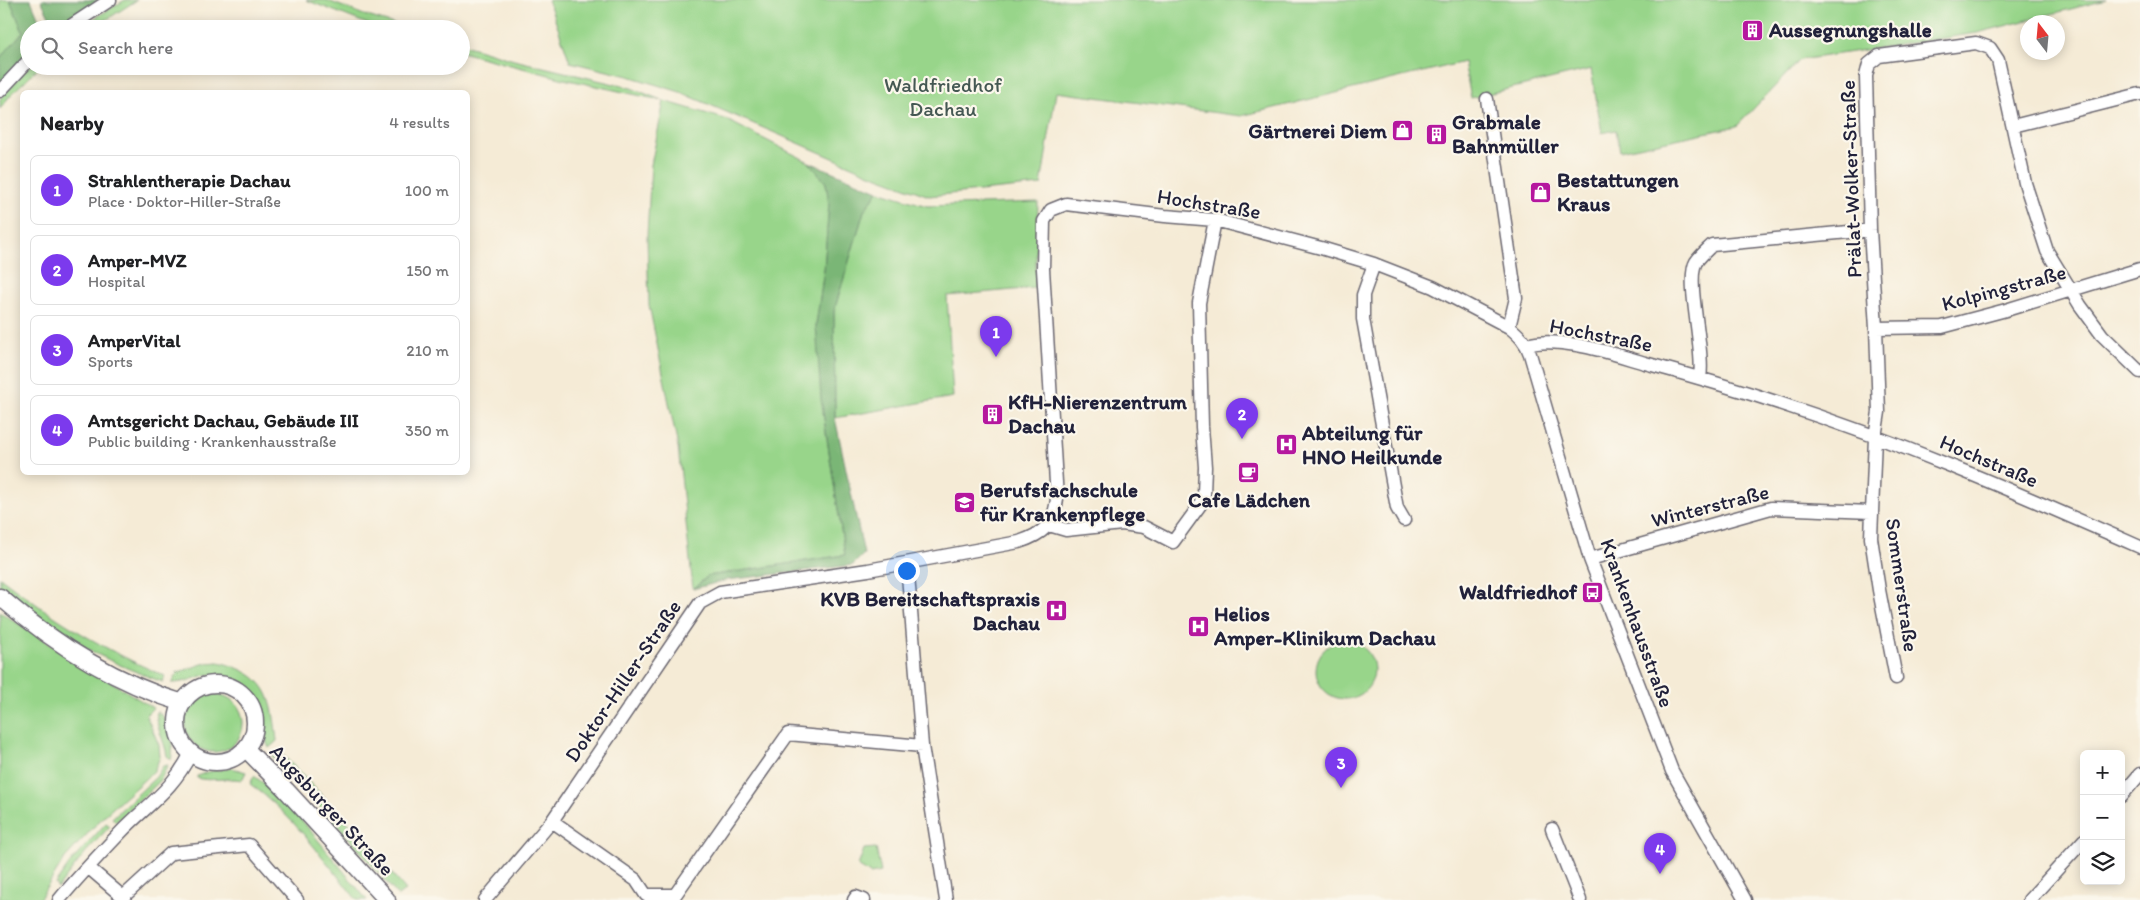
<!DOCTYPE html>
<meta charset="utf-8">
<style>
:root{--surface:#fff;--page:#f2f2f2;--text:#202124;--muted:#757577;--line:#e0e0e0;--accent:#7c3aed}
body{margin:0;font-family:Itim,sans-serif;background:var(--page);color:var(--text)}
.controls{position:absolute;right:15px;bottom:15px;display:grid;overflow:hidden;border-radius:8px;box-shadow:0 2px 12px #0003}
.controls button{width:45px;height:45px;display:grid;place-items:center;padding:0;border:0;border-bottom:1px solid var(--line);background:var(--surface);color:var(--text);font:25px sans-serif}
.compass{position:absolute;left:2020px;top:15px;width:45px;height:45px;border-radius:50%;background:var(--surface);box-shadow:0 2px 12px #0003;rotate:344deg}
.you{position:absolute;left:906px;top:570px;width:18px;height:18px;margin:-12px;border:4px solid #fff;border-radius:50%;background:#1a73e8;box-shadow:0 0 0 8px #1a73e833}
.badge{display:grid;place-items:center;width:32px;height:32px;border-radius:50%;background:var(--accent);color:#fff;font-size:16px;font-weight:700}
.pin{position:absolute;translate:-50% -41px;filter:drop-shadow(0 1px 2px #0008)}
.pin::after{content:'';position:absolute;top:26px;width:18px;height:15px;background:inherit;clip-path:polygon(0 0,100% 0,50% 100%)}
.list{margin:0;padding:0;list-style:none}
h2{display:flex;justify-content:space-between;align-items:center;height:65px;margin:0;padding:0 20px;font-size:21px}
h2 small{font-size:16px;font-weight:400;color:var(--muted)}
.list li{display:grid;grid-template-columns:32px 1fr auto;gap:15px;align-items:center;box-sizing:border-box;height:70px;margin:0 10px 10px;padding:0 10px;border:1px solid var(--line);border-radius:8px}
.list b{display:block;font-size:19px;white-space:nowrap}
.list p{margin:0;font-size:16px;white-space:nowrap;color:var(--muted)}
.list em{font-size:16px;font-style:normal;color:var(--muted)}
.icon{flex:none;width:28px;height:28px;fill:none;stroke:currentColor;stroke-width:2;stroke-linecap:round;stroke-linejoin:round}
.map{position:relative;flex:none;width:2140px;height:900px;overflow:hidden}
.search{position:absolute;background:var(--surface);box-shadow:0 2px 12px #0003;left:20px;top:20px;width:450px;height:55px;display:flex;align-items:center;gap:12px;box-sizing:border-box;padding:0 18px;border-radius:28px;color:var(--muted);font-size:19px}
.panel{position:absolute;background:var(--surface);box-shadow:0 2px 12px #0003;left:20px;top:90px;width:450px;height:385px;border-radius:8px}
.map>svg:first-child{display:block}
.green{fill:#98d58a;stroke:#5d7c62}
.forest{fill:#7ab676;stroke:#4e6c58}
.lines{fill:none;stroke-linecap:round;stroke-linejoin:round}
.minor-casing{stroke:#6c6871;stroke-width:15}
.secondary-casing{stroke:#6c6871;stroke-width:19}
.minor{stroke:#fff;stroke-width:12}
.secondary{stroke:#fff;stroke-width:16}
.labels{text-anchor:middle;stroke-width:4.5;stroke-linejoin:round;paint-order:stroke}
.poi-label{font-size:21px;font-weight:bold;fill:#22223b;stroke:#fbf7ec;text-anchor:start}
.park-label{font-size:21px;fill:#455853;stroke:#fbf7ec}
.street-label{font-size:21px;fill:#22223b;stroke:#fbf7ec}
</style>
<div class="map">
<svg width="2140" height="900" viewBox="0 0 2140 900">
<rect width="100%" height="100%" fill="#fbf7ec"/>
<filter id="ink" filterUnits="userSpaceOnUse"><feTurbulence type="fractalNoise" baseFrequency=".02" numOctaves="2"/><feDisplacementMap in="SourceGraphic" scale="10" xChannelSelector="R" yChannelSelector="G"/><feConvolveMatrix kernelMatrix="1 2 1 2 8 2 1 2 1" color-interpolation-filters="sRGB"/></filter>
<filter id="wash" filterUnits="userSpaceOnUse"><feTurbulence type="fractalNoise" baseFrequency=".0096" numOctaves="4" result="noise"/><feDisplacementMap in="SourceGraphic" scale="20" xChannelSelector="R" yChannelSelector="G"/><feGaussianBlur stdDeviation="1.12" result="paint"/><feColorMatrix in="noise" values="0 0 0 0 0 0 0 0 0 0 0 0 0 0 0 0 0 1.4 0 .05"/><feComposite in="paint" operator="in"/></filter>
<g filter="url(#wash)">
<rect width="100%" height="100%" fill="#f5ebd6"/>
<path class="green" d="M0,0H10L23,32L0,58Z
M125,0H137L92,29H76Z
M306,0H326L364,15L410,29H380Z
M548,0H2106L1977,33L1800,60L1737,126L1620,151L1616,130L1602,133L1591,69L1471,98L1464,62L1241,116L1056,92L1041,185L929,196L870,174L680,92L628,76L570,62Z
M461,44L514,60L631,88L664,101L725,119L809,162L826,183L829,203L824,270L816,325L824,419L845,555L708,576L693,589L678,447L649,305L647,236L651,165L664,101L564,79L461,52Z
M29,66H40L9,97L0,109V99Z
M878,191L927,206L1038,202L1035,288L947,296L953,397L835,418L834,311L864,211Z
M0,577C52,618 104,650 165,676L163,682C105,662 46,630 0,588Z
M0,612L153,708L146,715L159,745L160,757L154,771L104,816L65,858L39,900H0Z
M1316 670a29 29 0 1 1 58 0a29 29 0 1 1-58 0Z
M219,662C268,675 272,695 277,741L269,748C261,733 268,721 262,707C253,684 226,669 202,676C191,679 184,683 172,683L177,673L205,663Z
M185 723a29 29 0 1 1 58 0a29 29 0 1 1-58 0Z
M157,711C171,721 175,744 171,760L167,756C165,741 154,725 157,711Z
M279,751L354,829L406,890L398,896L348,837L273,757V754Z
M168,765L160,781L116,822L112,818L156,777L163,766Z
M232,768L246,772L242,780C226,777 209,782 197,778V776L207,772Z
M254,776L278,794L296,813L367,900H357C324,860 292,814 250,784Z
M106,823L110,826L85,853L58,888L55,884L70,863Z
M876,848L881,872L870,874L858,866L864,849Z"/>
<path class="forest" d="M10,0H31L43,29H29V55L0,86V58L23,32Z
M41,0H99L55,28Z
M809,162L878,191L864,211L834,311L835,418L864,554L853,565L727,580L693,589L708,576L845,555L821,399L816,325L824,270L829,203L826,183Z"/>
</g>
<g filter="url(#ink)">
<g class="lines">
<defs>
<path id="minor" d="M66,29L110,0
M0,91L29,60
M1487,99L1516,298L1509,327
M2013,126L2140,94
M1374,264L1363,295V319L1397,508L1404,520
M1876,328L1942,327L2006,310L2140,269
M1527,345C1558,335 1613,354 1645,363C1750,391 1855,427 1956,468C2018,493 2079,520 2140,547
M1700,378C1705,350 1685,280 1696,262C1700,256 1707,250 1712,245L1870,230
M1049,525L1066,530L1122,524L1144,527L1173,542L1200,505L1204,494L1205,467L1202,427L1199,303L1215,220
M1590,559L1771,508L1871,512
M907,563L922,746L946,900
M1896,678L1879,590L1871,538L1875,437L1879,412L1876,328L1870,230L1866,76L1869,64L1879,56L1976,43L1990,48L1998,60L2025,183L2047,251L2080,305L2102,335L2140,372
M2121,796L2140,774
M552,821L636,880L646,895
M1552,829L1580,900
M89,868L123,897L171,853L249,845L297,900
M646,895H675L788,734L922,746
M59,900C78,877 100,854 121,832C149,803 172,791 191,753
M485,900L552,821L700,603L720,592L868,570L1019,542C1043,534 1054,525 1057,499L1043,269L1044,221L1051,210L1066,204L1165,216L1215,220L1321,248L1374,264L1433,287L1509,327C1519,335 1526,342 1530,354L1590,559L1672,771L1745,900
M854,900L856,897L864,900
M2029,900L2084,840"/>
<path id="secondary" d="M0,597C53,643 116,683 183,703
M177 723a39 39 0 1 1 78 0a39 39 0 1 1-78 0Z
M246,749L286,790L387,900"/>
</defs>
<use href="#minor" class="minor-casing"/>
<use href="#secondary" class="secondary-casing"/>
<use href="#minor" class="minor"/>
<use href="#secondary" class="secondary"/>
</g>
</g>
<defs>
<symbol id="building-square" viewBox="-11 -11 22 22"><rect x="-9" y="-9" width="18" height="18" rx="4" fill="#b5179e" stroke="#fbf7ec"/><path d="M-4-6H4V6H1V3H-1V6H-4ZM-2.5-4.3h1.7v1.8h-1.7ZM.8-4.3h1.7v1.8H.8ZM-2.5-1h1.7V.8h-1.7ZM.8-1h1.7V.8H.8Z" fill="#fff"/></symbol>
<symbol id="shop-square" viewBox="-11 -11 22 22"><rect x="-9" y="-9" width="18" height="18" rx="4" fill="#b5179e" stroke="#fbf7ec"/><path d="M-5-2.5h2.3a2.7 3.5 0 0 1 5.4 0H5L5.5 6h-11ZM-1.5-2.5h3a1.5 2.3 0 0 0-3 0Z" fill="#fff"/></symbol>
<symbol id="hospital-square" viewBox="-11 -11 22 22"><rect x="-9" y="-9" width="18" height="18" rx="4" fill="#b5179e" stroke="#fbf7ec"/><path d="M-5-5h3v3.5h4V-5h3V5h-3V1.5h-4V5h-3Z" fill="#fff"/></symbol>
<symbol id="cafe-square" viewBox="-11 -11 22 22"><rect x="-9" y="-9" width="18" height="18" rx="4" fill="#b5179e" stroke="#fbf7ec"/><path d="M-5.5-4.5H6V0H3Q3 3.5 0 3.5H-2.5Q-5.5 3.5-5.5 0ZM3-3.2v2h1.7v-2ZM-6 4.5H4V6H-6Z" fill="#fff"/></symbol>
<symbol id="school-square" viewBox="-11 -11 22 22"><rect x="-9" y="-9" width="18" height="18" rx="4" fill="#b5179e" stroke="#fbf7ec"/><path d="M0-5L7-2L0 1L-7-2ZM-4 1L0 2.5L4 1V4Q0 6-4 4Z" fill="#fff"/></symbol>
<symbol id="bus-square" viewBox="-11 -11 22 22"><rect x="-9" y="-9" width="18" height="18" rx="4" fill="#b5179e" stroke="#fbf7ec"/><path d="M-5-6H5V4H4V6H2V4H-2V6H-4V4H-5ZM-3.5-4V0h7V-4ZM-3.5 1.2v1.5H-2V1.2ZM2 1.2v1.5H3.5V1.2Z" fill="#fff"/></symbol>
</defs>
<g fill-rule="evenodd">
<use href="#building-square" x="1740" y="18" width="25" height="25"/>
<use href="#shop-square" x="1390" y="118" width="25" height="25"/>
<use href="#building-square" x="1424" y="122" width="25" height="25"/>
<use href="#shop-square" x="1528" y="180" width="25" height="25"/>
<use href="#building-square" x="980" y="402" width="25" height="25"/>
<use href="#hospital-square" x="1274" y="432" width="25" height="25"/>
<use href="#cafe-square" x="1236" y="460" width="25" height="25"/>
<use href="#school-square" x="952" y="490" width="25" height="25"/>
<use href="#bus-square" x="1580" y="580" width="25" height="25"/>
<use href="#hospital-square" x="1044" y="598" width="25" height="25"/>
<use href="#hospital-square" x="1186" y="614" width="25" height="25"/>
</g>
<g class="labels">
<g class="poi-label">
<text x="1769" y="37">Aussegnungshalle</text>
<text x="1452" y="129">Grabmale<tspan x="1452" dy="24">Bahnmüller</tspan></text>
<text x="1387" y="138" text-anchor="end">Gärtnerei Diem</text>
<text x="1557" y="187">Bestattungen<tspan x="1557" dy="24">Kraus</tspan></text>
<text x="1008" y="409">KfH-Nierenzentrum<tspan x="1008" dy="24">Dachau</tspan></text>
<text x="1302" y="440">Abteilung für<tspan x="1302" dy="24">HNO Heilkunde</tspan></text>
<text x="980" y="497">Berufsfachschule<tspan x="980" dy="24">für Krankenpflege</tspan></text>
<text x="1249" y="507" text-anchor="middle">Cafe Lädchen</text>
<text x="1577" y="599" text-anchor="end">Waldfriedhof</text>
<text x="1040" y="606" text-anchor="end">KVB Bereitschaftspraxis<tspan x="1040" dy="24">Dachau</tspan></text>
<text x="1214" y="621">Helios<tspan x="1214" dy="24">Amper-Klinikum Dachau</tspan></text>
</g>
<g class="park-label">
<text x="943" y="92">Waldfriedhof<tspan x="943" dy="24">Dachau</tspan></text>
</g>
<g class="street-label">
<text transform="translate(1851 179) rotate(-92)" y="7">Prälat-Wolker-Straße</text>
<text transform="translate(1209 204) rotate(9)" y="7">Hochstraße</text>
<text transform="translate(2004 288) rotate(-15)" y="7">Kolpingstraße</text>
<text transform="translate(1601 335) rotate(11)" y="7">Hochstraße</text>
<text transform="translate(1989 461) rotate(23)" y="7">Hochstraße</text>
<text transform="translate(1710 506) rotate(-14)" y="7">Winterstraße</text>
<text transform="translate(1902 585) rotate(82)" y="7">Sommerstraße</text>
<text transform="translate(1637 623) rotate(70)" y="7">Krankenhausstraße</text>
<text transform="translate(623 681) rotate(-56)" y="7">Doktor-Hiller-Straße</text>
<text transform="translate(332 810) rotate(47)" y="7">Augsburger Straße</text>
</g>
</g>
</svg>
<div class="controls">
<button>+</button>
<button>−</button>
<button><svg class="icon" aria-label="layers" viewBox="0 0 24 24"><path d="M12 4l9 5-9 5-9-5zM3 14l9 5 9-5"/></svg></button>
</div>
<svg class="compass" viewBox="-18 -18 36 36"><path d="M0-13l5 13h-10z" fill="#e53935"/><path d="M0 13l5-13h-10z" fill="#757577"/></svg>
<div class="you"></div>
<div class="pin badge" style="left:996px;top:357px">1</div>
<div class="pin badge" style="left:1242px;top:439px">2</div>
<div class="pin badge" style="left:1341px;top:788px">3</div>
<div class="pin badge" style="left:1660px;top:874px">4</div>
<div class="search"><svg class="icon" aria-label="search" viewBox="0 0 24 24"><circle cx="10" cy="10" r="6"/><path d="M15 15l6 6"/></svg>Search here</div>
<section class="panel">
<h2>Nearby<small>4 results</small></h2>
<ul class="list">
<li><span class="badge">1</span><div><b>Strahlentherapie Dachau</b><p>Place · Doktor-Hiller-Straße</p></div><em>100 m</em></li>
<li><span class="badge">2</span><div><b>Amper-MVZ</b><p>Hospital</p></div><em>150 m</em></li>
<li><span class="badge">3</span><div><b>AmperVital</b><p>Sports</p></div><em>210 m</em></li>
<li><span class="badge">4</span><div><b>Amtsgericht Dachau, Gebäude III</b><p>Public building · Krankenhausstraße</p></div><em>350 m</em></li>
</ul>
</section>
</div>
